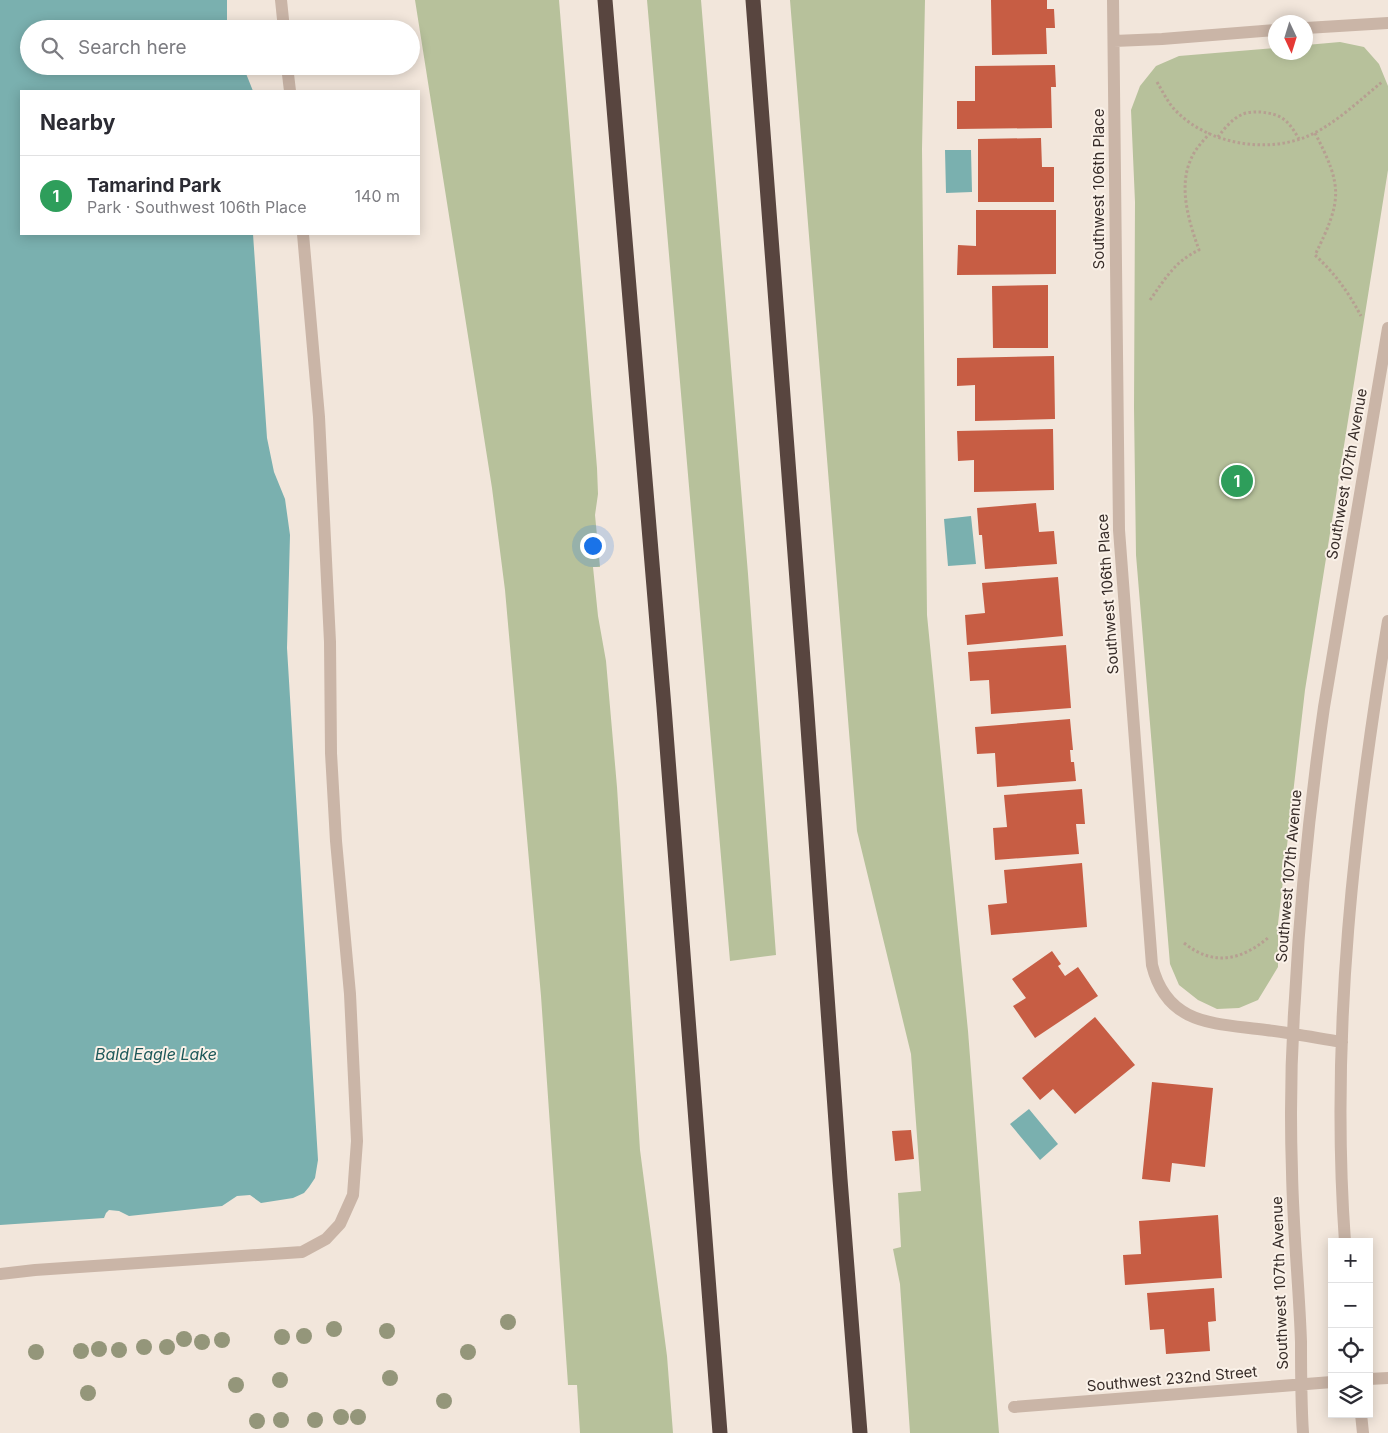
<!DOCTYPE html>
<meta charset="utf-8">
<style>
:root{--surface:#fff;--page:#f2f2f3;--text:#2b2b33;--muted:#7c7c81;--line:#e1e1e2;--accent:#111827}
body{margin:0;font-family:Inter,sans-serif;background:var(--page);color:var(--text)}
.controls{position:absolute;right:15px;bottom:15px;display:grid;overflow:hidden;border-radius:0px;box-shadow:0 2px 12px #0003}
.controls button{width:45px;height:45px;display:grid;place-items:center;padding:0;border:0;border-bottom:1px solid var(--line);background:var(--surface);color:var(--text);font:25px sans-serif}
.compass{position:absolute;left:1268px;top:15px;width:45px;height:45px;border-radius:50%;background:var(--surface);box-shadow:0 2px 12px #0003;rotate:176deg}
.you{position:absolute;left:592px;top:545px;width:18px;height:18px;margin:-12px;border:4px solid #fff;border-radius:50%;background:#1a73e8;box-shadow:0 0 0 8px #1a73e833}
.badge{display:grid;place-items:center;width:32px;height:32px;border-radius:50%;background:var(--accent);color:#fff;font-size:16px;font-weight:700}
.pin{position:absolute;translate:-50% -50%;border:2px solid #fff;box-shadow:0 1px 5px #0006}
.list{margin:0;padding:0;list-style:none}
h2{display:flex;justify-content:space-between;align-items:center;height:65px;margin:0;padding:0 20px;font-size:21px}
h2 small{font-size:16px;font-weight:400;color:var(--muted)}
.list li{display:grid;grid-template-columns:32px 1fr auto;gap:15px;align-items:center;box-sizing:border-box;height:80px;padding:0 20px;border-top:1px solid var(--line)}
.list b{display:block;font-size:19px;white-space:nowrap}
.list p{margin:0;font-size:16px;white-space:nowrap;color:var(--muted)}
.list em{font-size:16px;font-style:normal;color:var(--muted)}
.icon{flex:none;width:28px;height:28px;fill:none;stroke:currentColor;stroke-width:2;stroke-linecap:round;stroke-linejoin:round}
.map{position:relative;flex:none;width:1388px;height:1433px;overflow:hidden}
.search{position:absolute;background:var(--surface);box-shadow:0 2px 12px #0003;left:20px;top:20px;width:400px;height:55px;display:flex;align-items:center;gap:12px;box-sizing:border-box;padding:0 18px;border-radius:28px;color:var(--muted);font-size:19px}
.panel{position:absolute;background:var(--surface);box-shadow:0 2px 12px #0003;left:20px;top:90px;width:400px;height:145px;border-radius:0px}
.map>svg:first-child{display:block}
.green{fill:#b7c19b}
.water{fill:#7ab0af}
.building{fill:#c75d44}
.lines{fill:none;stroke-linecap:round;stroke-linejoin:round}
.path{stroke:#b69f91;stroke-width:3;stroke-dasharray:2.5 2.5;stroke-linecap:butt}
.minor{stroke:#cab5a7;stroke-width:12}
.highway{stroke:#58453f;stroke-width:15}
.tree{fill:#94967a}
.labels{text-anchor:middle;stroke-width:4;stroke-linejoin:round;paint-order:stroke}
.street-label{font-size:15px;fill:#372c28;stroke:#faf1e8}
.water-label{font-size:16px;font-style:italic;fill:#1d5859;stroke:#faf1e8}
</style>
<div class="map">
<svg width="1388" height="1433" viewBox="0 0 1388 1433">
<rect width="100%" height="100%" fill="#f2e6db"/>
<path class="green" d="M415,0H559L597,468L598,494L595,515L600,567H593L598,616L606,661L617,787L640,1150L667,1356L673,1433H580L577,1385H568L541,996L505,590L492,488Z
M647,0H701L748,574L776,955L730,961Z
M790,0H925L922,149L927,615L968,1031L999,1433H910L900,1284L893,1249L901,1247L898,1193L921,1191L911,1054L857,831Z
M1340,42L1364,47L1379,64L1388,86V170L1305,690L1278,924V967L1258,1000L1239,1008L1217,1009L1198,1000L1179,985L1170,964L1136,555L1134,408L1135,202L1131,110L1140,86L1156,66L1179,56L1275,48L1276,52H1306V45Z"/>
<path class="water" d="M0,0H227V29H29V66H243L253,91H21V234H253L267,438L274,472L285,499L290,535L287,648L318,1160L315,1178L309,1187L304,1193L293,1198L261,1203L250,1195L237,1196L222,1206L129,1216L119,1211L109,1210L106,1213L104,1218L0,1225Z
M945,150H971L972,192L946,193Z
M971,516L976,564L948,566L944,519Z
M1029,1109L1058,1144L1040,1160L1010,1124Z"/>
<path class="building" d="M991,0H1047V9H1054L1055,28H1046L1047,54L992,55Z
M1055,65L1056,87H1051L1052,128L957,129V101H975V66Z
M1041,138L1042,167H1054V202H978V139Z
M976,210H1056V274L957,275L958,245L976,246Z
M1048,285V348H993L992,286Z
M1054,356L1055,419L975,421V385L957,386V358Z
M1053,429L1054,490L974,492V460L958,461L957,431Z
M1036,503L1039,532L1054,531L1057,564L985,569L982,535H979L977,508Z
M1058,577L1063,636L967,645L965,615L985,613L982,583Z
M1066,645L1071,708L991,714L989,680L970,681L968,652Z
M1070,719L1073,750H1070L1071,762H1074L1076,781L997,787L995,753L977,754L975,727Z
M1082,789L1085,824H1076L1079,854L995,860L993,828L1007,827L1004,795Z
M1082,863L1087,927L991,935L988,905L1007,903L1004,870Z
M1052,951L1061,964L1058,966L1065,976L1078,967L1098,996L1035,1038L1013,1006L1026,998L1012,979Z
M1095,1017L1135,1065L1075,1114L1053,1089L1040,1100L1022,1078Z
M1152,1082L1213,1088L1205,1167L1172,1163L1170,1182L1142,1179Z
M911,1130L914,1159L895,1161L892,1131Z
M1218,1215L1222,1278L1125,1285L1123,1255L1141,1254L1139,1221Z
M1214,1288L1216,1321L1208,1322L1210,1351L1166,1354L1164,1329L1150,1330L1147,1293Z"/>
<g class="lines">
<path class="path" d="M1157,82C1163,92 1168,103 1176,111C1208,144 1266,154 1308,136C1334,125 1360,100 1382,82
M1315,133C1343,187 1342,200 1315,255C1336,275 1347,290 1361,316
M1218,137C1224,129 1232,119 1241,115C1246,112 1254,112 1260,112C1282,114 1288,120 1299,139
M1150,300C1165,279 1175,261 1199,250C1189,222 1178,187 1191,159C1195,149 1203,141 1210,133
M1184,943C1214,967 1242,960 1269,937"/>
<path class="minor" d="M281,0L284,29
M1113,0L1119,530L1152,965C1167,1026 1215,1023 1266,1030C1291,1033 1317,1038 1342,1042
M1306,28L1388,23
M1114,41L1162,39L1276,30
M287,66L290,91
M1345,1242C1330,1034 1354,825 1388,621
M0,1274L35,1270L302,1252L326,1239L340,1224L353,1195L357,1141L350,994L336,841L331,753L330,642L319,417L303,234
M1369,1379L1388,1378
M1014,1407L1332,1382
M1361,1414L1363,1433
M1303,1433C1301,1403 1301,1373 1301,1342C1299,1285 1293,1229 1292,1172C1290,1114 1291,1055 1295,998C1300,901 1310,804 1324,707L1388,328"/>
<path class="highway" d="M605,0L664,707L720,1433
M753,0L806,699L840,1179L860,1433"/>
</g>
<g class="tree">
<circle cx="508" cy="1322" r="8"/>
<circle cx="334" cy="1329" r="8"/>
<circle cx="387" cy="1331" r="8"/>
<circle cx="304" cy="1336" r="8"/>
<circle cx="282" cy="1337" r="8"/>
<circle cx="184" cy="1339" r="8"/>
<circle cx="222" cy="1340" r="8"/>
<circle cx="202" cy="1342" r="8"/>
<circle cx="144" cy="1347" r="8"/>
<circle cx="167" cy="1347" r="8"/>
<circle cx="99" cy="1349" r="8"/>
<circle cx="119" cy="1350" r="8"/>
<circle cx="81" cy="1351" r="8"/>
<circle cx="36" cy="1352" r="8"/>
<circle cx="468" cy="1352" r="8"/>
<circle cx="390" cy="1378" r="8"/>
<circle cx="280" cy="1380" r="8"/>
<circle cx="236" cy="1385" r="8"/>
<circle cx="88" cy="1393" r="8"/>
<circle cx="444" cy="1401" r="8"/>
<circle cx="341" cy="1417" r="8"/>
<circle cx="358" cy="1417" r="8"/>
<circle cx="281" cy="1420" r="8"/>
<circle cx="315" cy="1420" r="8"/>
<circle cx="257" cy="1421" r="8"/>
</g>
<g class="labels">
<g class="street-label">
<text transform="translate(1099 189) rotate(-90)" y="5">Southwest 106th Place</text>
<text transform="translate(1347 474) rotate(-80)" y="5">Southwest 107th Avenue</text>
<text transform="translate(1108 594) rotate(-94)" y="5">Southwest 106th Place</text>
<text transform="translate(1289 876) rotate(-85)" y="5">Southwest 107th Avenue</text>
<text transform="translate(1280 1283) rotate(-92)" y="5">Southwest 107th Avenue</text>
<text transform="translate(1172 1379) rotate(-5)" y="5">Southwest 232nd Street</text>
</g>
<g class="water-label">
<text x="156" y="1060">Bald Eagle Lake</text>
</g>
</g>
</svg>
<div class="controls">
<button>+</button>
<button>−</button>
<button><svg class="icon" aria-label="locate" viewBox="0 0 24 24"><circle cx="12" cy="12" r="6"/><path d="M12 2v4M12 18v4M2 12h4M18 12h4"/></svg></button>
<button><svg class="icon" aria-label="layers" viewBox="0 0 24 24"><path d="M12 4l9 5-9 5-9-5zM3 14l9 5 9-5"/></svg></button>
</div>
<svg class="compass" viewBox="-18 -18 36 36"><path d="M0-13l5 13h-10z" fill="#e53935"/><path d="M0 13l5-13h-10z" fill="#7c7c81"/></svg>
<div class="you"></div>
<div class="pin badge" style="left:1237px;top:481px;background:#2e9e5b">1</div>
<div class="search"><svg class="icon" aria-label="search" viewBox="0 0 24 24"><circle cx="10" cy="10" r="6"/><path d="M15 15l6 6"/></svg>Search here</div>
<section class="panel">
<h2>Nearby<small></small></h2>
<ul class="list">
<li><span class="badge" style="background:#2e9e5b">1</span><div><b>Tamarind Park</b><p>Park · Southwest 106th Place</p></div><em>140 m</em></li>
</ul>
</section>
</div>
